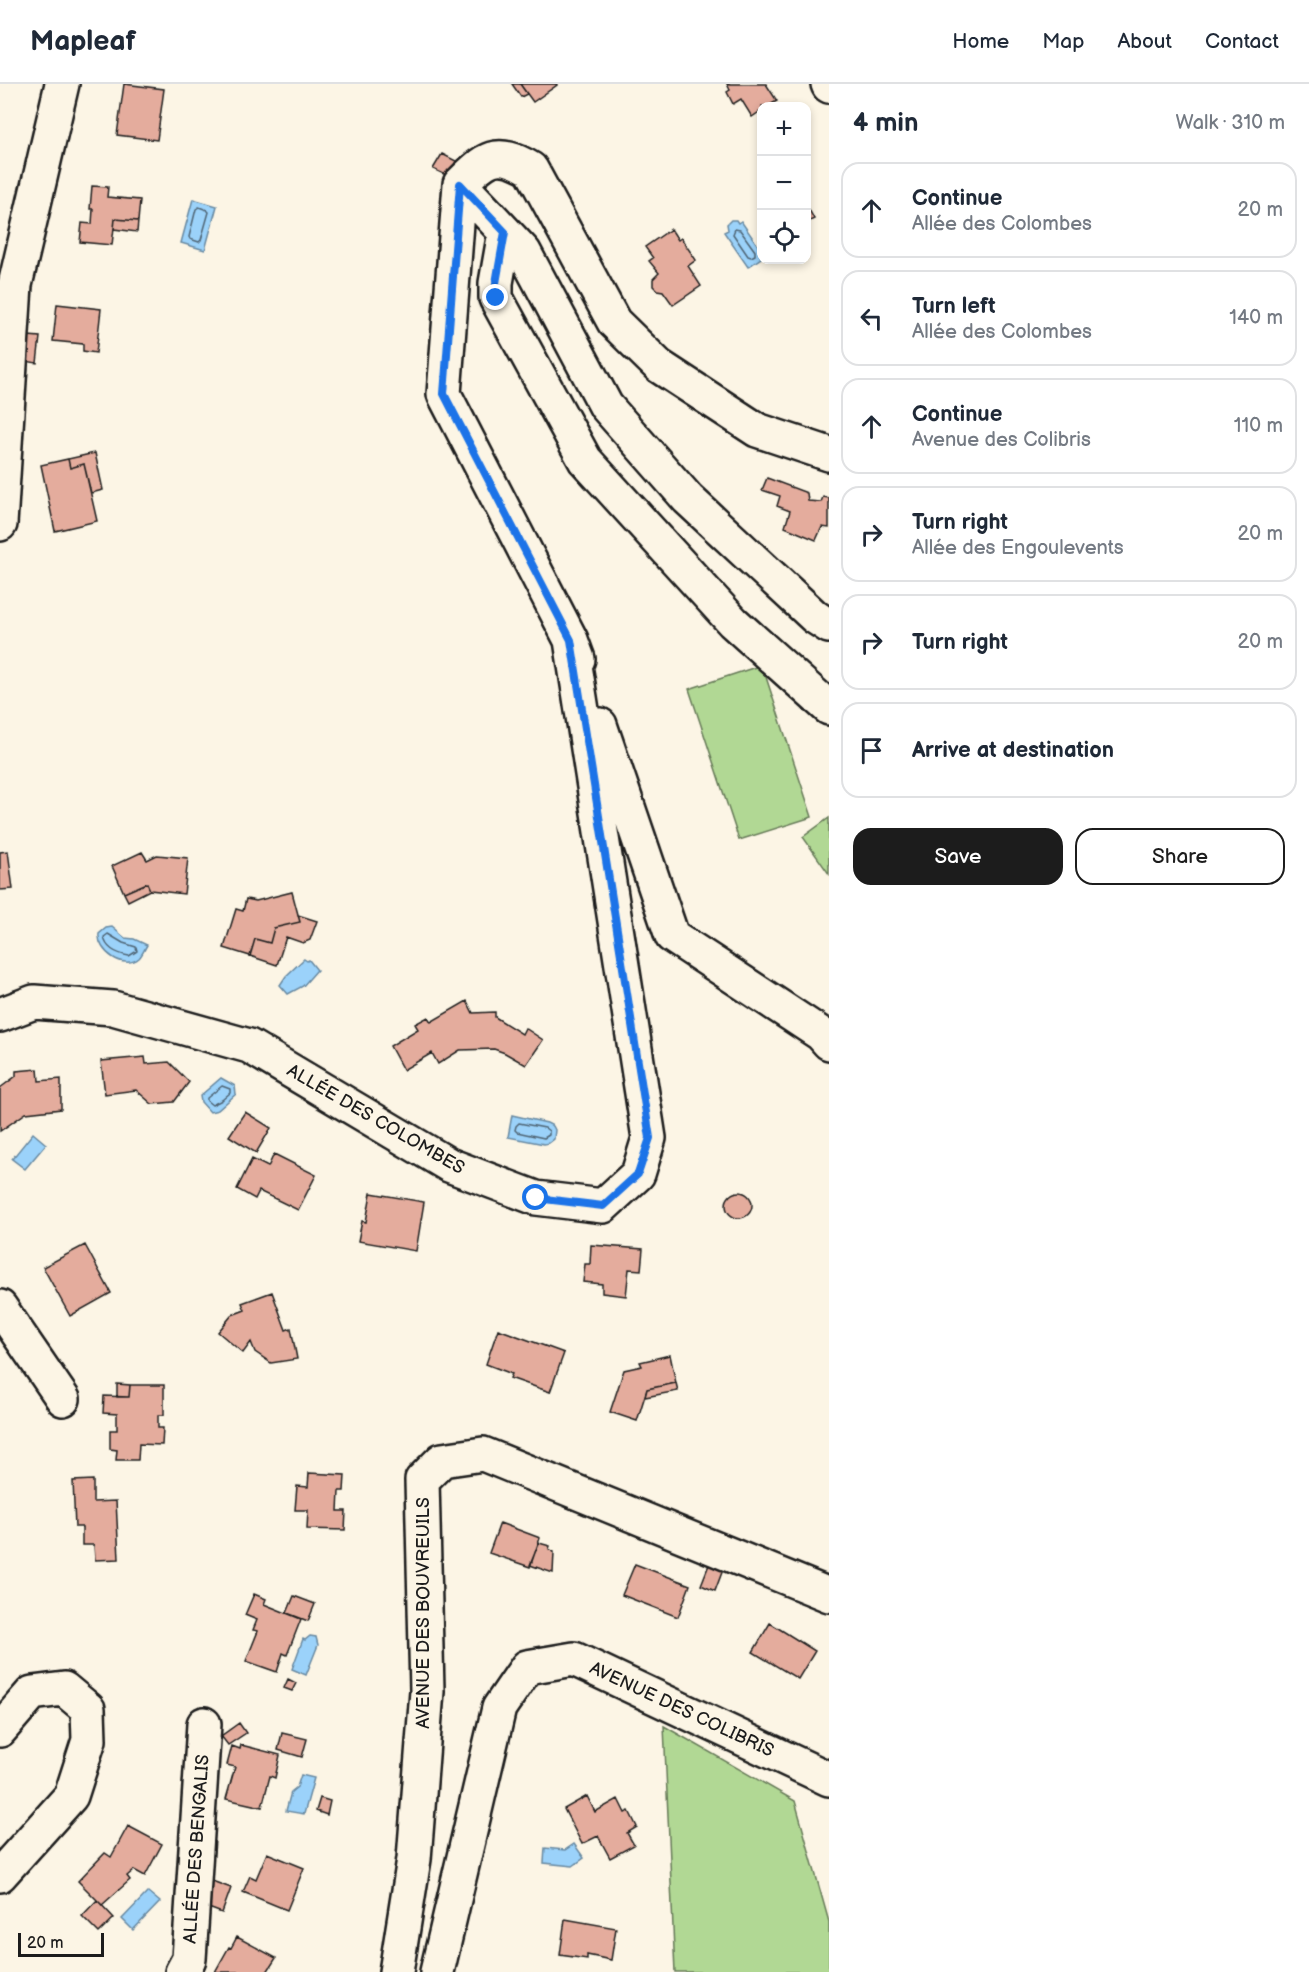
<!DOCTYPE html>
<meta charset="utf-8">
<style>
:root{--surface:#fff;--page:#f6f6f7;--text:#1f2937;--muted:#747a83;--line:#e0e1e3;--accent:#1c1c1c}
body{margin:0;font-family:"Balsamiq Sans",sans-serif;background:var(--page);color:var(--text)}
.controls{position:absolute;right:18px;top:18px;display:grid;overflow:hidden;border-radius:12px;box-shadow:0 3px 9px #0003}
.controls button{width:54px;height:54px;display:grid;place-items:center;padding:0;border:0;border-bottom:2px solid var(--line);background:var(--surface);color:var(--text);font:30px sans-serif}
.scale{position:absolute;left:18px;bottom:15px;width:86px;box-sizing:border-box;padding-left:6px;border:3px solid #1c1c1c;border-top:0;font-size:16px;line-height:21px;white-space:nowrap;color:#1c1c1c;-webkit-text-stroke:4px #fcf5e5;paint-order:stroke}
.stop{position:absolute;width:18px;height:18px;margin:-14px;border:4px solid #1a73e8;border-radius:50%;background:#fff}
.stop.end{background:#1a73e8;border-color:#fff;box-shadow:0 2px 6px #0008}
.list{margin:0;padding:0;list-style:none}
h2{display:flex;justify-content:space-between;align-items:center;height:78px;margin:0;padding:0 24px;font-size:26px}
h2 small{font-size:20px;font-weight:400;color:var(--muted)}
.list li{display:grid;grid-template-columns:39px 1fr auto;gap:18px;align-items:center;box-sizing:border-box;height:96px;margin:0 12px 12px;padding:0 12px;border:2px solid var(--line);border-radius:18px}
.list b{display:block;font-size:22px;white-space:nowrap}
.list p{margin:0;font-size:20px;white-space:nowrap;color:var(--muted)}
.list em{font-size:20px;font-style:normal;color:var(--muted)}
.actions{display:flex;gap:12px;padding:18px 24px}
.actions a{flex:1;padding:14px 0;border:2px solid var(--accent);border-radius:18px;text-align:center;font-size:21px;color:var(--accent)}
.actions .main{background:var(--accent);color:#fff}
.icon{flex:none;width:33px;height:33px;fill:none;stroke:currentColor;stroke-width:2;stroke-linecap:round;stroke-linejoin:round}
.map{position:relative;flex:none;width:829px;height:1888px;overflow:hidden}
header{display:flex;align-items:center;gap:36px;box-sizing:border-box;height:84px;padding:0 30px;background:var(--surface);border-bottom:2px solid var(--line)}
header strong{font-size:28px}
nav{display:flex;gap:33px;margin-inline-start:auto;font-size:21px}
main{display:flex}
aside{flex:1;background:var(--surface)}
.map>svg:first-child{display:block}
.green{fill:#b1d894;stroke:#667a58;stroke-width:1.5}
.water{fill:#9bd2fa;stroke:#6889a1;stroke-width:1.5}
.lines{fill:none;stroke-linecap:round;stroke-linejoin:round}
.shore{stroke:#4f6575;stroke-width:1.5}
.building{fill:#e4ac9d;stroke:#1c1c1c;stroke-width:1.5}
.minor-casing{stroke:#1c1c1c;stroke-width:38}
.minor{stroke:#fcf5e5;stroke-width:33}
.route{stroke:#1a73e8;stroke-width:8}
.labels{text-anchor:middle;stroke-width:6;stroke-linejoin:round;paint-order:stroke}
.street-label{font-size:18px;fill:#1c1c1c;stroke:#fcf5e5}
</style>
<header>
<strong>Mapleaf</strong>
<nav><a>Home</a><a>Map</a><a>About</a><a>Contact</a></nav>
</header>
<main>
<div class="map">
<svg width="829" height="1888" viewBox="0 0 829 1888">
<rect width="100%" height="100%" fill="#fcf5e5"/>
<filter id="ink" filterUnits="userSpaceOnUse"><feTurbulence type="fractalNoise" baseFrequency=".0167" numOctaves="2"/><feDisplacementMap in="SourceGraphic" scale="12" xChannelSelector="R" yChannelSelector="G"/><feConvolveMatrix kernelMatrix="1 2 1 2 8 2 1 2 1" color-interpolation-filters="sRGB"/></filter>
<g filter="url(#ink)">
<path class="green" d="M762,581L812,733L739,756L689,605Z
M829,734V790L803,753Z
M664,1642L795,1717L829,1838V1888H675Z"/>
<path class="water" d="M193,115L217,122L205,166L181,159Z
M731,136H736L738,139L741,137L761,166V174L748,183L724,148L728,146L727,140Z
M112,843L125,854L134,855L147,861C144,866 142,871 139,874C124,887 97,867 99,850L106,844Z
M304,875L307,877L309,876L317,886L303,902L288,910L280,901L286,892Z
M221,994L235,1002L236,1010L218,1026L210,1028L201,1018L200,1012Z
M512,1031L547,1039L553,1042L555,1046L554,1055L549,1059L544,1060L508,1053Z
M33,1049L46,1060L25,1085L12,1075Z
M310,1552L316,1553L318,1561L306,1591L292,1585L303,1555L305,1556Z
M301,1691L314,1694L304,1730L286,1727L291,1708L297,1703Z
M574,1760L584,1774L573,1782L544,1779L545,1764L565,1766Z
M148,1808L160,1818L133,1846L122,1835Z"/>
<g class="lines">
<path class="shore" d="M199,123L207,126L209,128L201,156L199,158L190,155L189,153L196,125Z
M735,145L740,146L755,167V171L751,173L748,172L733,150Z
M108,850L123,859L136,863L137,867L129,872C118,870 106,865 104,853Z
M222,1002L230,1005V1009L222,1016L212,1021L207,1017V1014Z
M519,1039L545,1044L549,1047V1051L544,1054L517,1048L515,1046L516,1042Z"/>
</g>
<path class="building" d="M124,0L164,5L157,56L117,51Z
M512,0H520L527,10L521,13Z
M520,0H557V1L533,18Z
M727,0H766L777,17L768,22H762V26L752,33L741,15L733,20L727,8L730,6Z
M442,70L456,77L448,92L433,85Z
M92,102L108,103L107,113L140,116L138,137L115,135L112,161L80,158L82,139L92,140L93,125H90Z
M806,120L814,135L806,139Z
M115,135L138,137L137,148L114,145Z
M671,145L678,156L681,154L696,176L688,182L701,202L673,221L663,207L657,206L653,202V195L659,189L649,177L653,174L645,163Z
M57,220L101,225L96,269L83,267V260L53,257Z
M28,252L40,253L37,279L25,277Z
M95,369L103,406L91,409L84,380L70,384L68,375Z
M68,375L70,384L84,380L97,437L55,447L41,381Z
M767,394L807,409L808,417L821,418L823,413L829,414V444L822,443L816,456L785,443L790,427L777,422L780,412L762,406Z
M8,767L13,805L0,806V768Z
M142,768L147,776L157,771L188,774L184,810L150,806L147,799L124,809L112,782Z
M147,799L150,806L128,817L124,809Z
M292,808L300,838L274,844L270,859L255,855L250,872L224,864L236,825L243,827L246,815L256,817Z
M298,831L317,837L310,856L303,859L286,853L277,881L250,872L255,855L270,859L274,844L300,838Z
M467,917L473,929L495,928V933L522,950L525,944L543,956L526,981L505,969L494,965L460,966L438,980L432,969L403,986L390,962L418,945L415,940L428,933L431,938Z
M145,973L146,980L169,978L189,998L174,1018L152,1020L136,1006L105,1010L101,977Z
M38,985L39,997L61,995V1025L26,1029L0,1047V1004L16,992V987Z
M245,1028L271,1044L256,1069L229,1052Z
M274,1070L316,1091L298,1126L259,1107L255,1115L237,1105L252,1075L268,1083Z
M726 1121a13 13 0 1 1 26 0a13 13 0 1 1-26 0Z
M371,1109L424,1118L416,1167L358,1157L362,1137L366,1138Z
M85,1161L111,1209L70,1232L43,1183Z
M591,1161L643,1165L641,1186L629,1185L626,1212L602,1209V1200L583,1198L585,1180H590Z
M272,1208L286,1246L291,1244L297,1275L271,1279L255,1268L251,1258L243,1269L218,1248L232,1231L245,1226L242,1219Z
M498,1245L564,1269L550,1308L510,1294L512,1290L486,1280Z
M670,1271L676,1299L647,1305L637,1337L610,1328L624,1286L642,1282L640,1278Z
M676,1299L678,1307L645,1313L647,1305Z
M117,1300L130,1301L129,1313H117Z
M130,1301H164V1331H158V1344H163L162,1361L139,1360L138,1376H116L117,1366L110,1365V1346H117V1330L103,1329L104,1312L129,1313Z
M309,1389L345,1391L344,1407H339L338,1427H346L345,1446L307,1445L308,1426H295L297,1402L308,1403Z
M93,1396V1418L116,1417L119,1475L95,1476L94,1461H82V1443H75L73,1397Z
M500,1439L540,1454L530,1483L489,1469Z
M539,1459L550,1462L549,1465L554,1468L553,1489L530,1481Z
M710,1478L724,1483L715,1507L701,1501Z
M635,1480L690,1501L678,1533L622,1511Z
M254,1510L266,1515L264,1520L301,1535L287,1571L283,1569L277,1588L246,1577L258,1547L253,1546L257,1536L245,1531Z
M294,1512L315,1520L308,1537L287,1529Z
M770,1539L815,1567L798,1595L753,1568Z
M288,1595L296,1599L292,1607L284,1604Z
M239,1639L246,1649L228,1661L221,1652Z
M282,1649L307,1655L302,1673L278,1666Z
M241,1661L280,1671L275,1694L270,1692L262,1723L226,1715L235,1683L227,1681L232,1662L240,1665Z
M587,1712L595,1728L618,1715L625,1729L629,1727L637,1743L627,1749L634,1761L610,1774L598,1752L582,1760L564,1725Z
M320,1714L330,1717L327,1731L316,1727Z
M128,1742L162,1760L145,1792L134,1786L127,1792L130,1796L102,1821L78,1797L105,1769L111,1773Z
M267,1769L304,1784L287,1826L243,1808L250,1792L256,1795Z
M204,1794L231,1804L222,1829L203,1822Z
M97,1816L114,1834L99,1849L82,1832Z
M565,1835L616,1844L611,1876L587,1871V1875L560,1871Z
M237,1853L276,1874L267,1888H215L229,1863L231,1864Z"/>
<g class="lines">
<defs>
<path id="minor" d="M828,0L829,2
M460,100L444,310L571,556L578,575
M460,100L524,168L606,322L688,415L815,533L829,542
M460,100C486,74 496,64 531,85L614,238L659,282L757,346L829,370
M505,148L496,199V214L585,376L733,538L829,624
M0,440L15,201L62,0
M600,641L672,852L821,950L829,959
M0,931L34,918L113,924L249,962L449,1081L536,1114L603,1122L638,1090L649,1054L571,556
M0,1223L63,1315
M0,1646L32,1609L64,1605L88,1625L89,1656L71,1712L0,1791
M182,1888L189,1875L204,1640
M396,1888L414,1775L427,1607L422,1396L442,1376L483,1370L829,1511
M437,1888L499,1624L527,1583L574,1575L829,1695"/>
</defs>
<use href="#minor" class="minor-casing"/>
<use href="#minor" class="minor"/>
</g>
</g>
<g class="lines" filter="url(#ink)">
<path class="route" d="M496,214V199L505,148L460,100L444,310L571,556L650,1054L638,1090L603,1122L536,1114"/>
</g>
<g class="labels">
<g class="street-label">
<text transform="translate(376 1035) rotate(30)" y="6">ALLÉE DES COLOMBES</text>
<text transform="translate(423 1529) rotate(-90)" y="6">AVENUE DES BOUVREUILS</text>
<text transform="translate(682 1625) rotate(25)" y="6">AVENUE DES COLIBRIS</text>
<text transform="translate(196 1765) rotate(-86)" y="6">ALLÉE DES BENGALIS</text>
</g>
</g>
</svg>
<div class="controls">
<button>+</button>
<button>−</button>
<button><svg class="icon" aria-label="locate" viewBox="0 0 24 24"><circle cx="12" cy="12" r="6"/><path d="M12 2v4M12 18v4M2 12h4M18 12h4"/></svg></button>
</div>
<div class="scale">20 m</div>
<div class="stop" style="left:536px;top:1114px"></div>
<div class="stop end" style="left:496px;top:214px"></div>
</div>
<aside>
<h2>4 min<small>Walk · 310 m</small></h2>
<ul class="list">
<li><svg class="icon" aria-label="ahead" viewBox="0 0 24 24"><path d="M12 20V5M6 11l6-6 6 6"/></svg><div><b>Continue</b><p>Allée des Colombes</p></div><em>20 m</em></li>
<li><svg class="icon" aria-label="left" viewBox="0 0 24 24"><path d="M17 20v-9H6M10 6l-5 5 5 5"/></svg><div><b>Turn left</b><p>Allée des Colombes</p></div><em>140 m</em></li>
<li><svg class="icon" aria-label="ahead" viewBox="0 0 24 24"><path d="M12 20V5M6 11l6-6 6 6"/></svg><div><b>Continue</b><p>Avenue des Colibris</p></div><em>110 m</em></li>
<li><svg class="icon" aria-label="right" viewBox="0 0 24 24"><path d="M7 20v-9h11M14 6l5 5-5 5"/></svg><div><b>Turn right</b><p>Allée des Engoulevents</p></div><em>20 m</em></li>
<li><svg class="icon" aria-label="right" viewBox="0 0 24 24"><path d="M7 20v-9h11M14 6l5 5-5 5"/></svg><div><b>Turn right</b></div><em>20 m</em></li>
<li><svg class="icon" aria-label="arrive" viewBox="0 0 24 24"><path d="M6 21V4h12l-3 4 3 4H6"/></svg><div><b>Arrive at destination</b></div></li>
</ul>
<div class="actions"><a class="main">Save</a><a>Share</a></div>
</aside>
</main>
